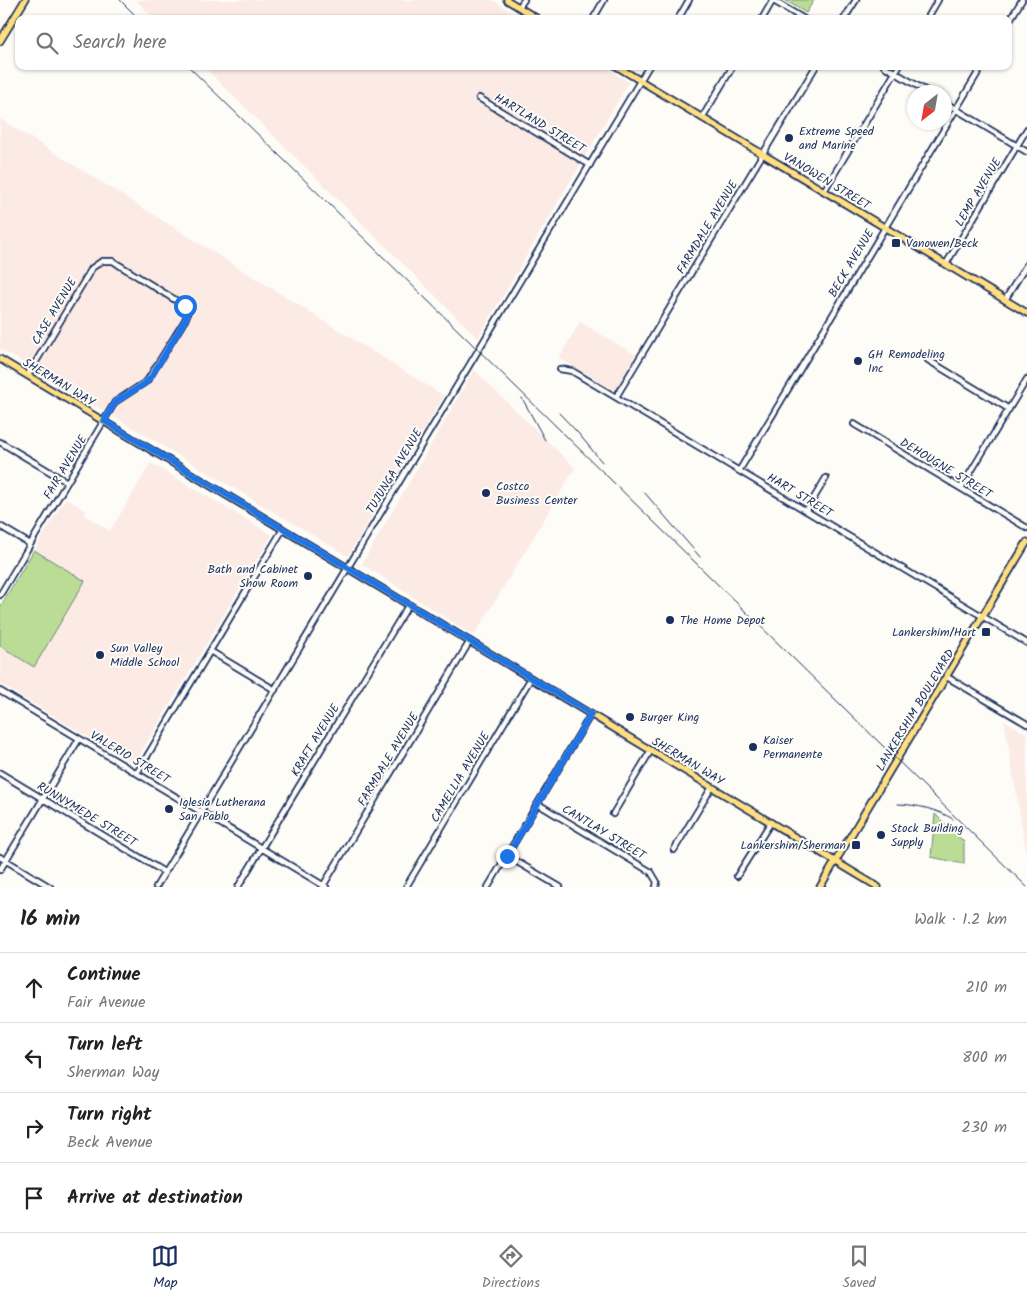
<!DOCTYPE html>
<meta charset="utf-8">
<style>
:root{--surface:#fff;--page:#f6f6f6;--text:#222;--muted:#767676;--line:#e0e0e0;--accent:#1b2f5e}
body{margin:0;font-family:Kalam,sans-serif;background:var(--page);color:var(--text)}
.compass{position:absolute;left:907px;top:85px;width:45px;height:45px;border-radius:50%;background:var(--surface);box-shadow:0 1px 4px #0004;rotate:211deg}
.stop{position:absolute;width:15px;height:15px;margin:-11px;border:4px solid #1a73e8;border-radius:50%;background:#fff}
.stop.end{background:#1a73e8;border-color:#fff;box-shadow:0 1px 5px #0008}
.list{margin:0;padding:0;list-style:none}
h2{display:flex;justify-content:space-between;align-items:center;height:65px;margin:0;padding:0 20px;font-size:21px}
h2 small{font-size:16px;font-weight:400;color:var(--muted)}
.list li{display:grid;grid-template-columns:32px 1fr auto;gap:15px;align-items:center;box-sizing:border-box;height:70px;padding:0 20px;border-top:1px solid var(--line)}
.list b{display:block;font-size:19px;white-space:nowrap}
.list p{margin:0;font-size:16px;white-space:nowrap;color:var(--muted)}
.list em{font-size:16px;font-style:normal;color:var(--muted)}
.icon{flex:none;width:28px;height:28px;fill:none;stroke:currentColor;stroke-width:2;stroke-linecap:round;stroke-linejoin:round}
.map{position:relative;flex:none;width:1027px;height:887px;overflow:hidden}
.search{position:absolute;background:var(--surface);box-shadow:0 1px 4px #0004;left:15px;right:15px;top:15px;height:55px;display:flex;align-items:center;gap:12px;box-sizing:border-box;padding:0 18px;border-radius:10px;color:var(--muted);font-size:19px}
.sheet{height:345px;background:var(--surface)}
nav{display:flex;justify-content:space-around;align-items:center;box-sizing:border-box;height:70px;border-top:1px solid var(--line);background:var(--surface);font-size:14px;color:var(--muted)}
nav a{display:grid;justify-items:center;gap:2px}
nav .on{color:var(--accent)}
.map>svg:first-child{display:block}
.built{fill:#fceae5}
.green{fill:#bbdc95;stroke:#6b867a}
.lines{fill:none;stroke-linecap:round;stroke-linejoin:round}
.minor-casing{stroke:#1b2f5e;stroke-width:8}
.major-casing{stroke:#1b2f5e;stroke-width:9}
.minor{stroke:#fdfcf7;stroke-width:4.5}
.major{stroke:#ffdf80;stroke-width:5.5}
.rail{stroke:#1b2f5e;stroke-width:1}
.route{stroke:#1a73e8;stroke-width:6}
.poi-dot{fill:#1b2f5e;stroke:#fdfcf7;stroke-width:2}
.labels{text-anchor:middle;stroke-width:4;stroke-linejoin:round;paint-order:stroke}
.street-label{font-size:12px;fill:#1b2f5e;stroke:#fdfcf7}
.poi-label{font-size:12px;fill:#1b2f5e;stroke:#fdfcf7;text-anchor:start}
</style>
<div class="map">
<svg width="1027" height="887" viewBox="0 0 1027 887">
<rect width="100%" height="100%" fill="#fdfcf7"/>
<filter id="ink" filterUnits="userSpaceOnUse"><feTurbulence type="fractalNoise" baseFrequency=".02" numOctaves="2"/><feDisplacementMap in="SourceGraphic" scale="10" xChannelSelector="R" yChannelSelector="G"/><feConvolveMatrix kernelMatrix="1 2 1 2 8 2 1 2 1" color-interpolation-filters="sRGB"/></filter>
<g filter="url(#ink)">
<path class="built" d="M136,0H492L524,19H155Z
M203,66H603L629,82L478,338Z
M0,119L444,396L348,556L0,349Z
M580,322L636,355L615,391L559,358Z
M474,370L575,468L474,636L362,564Z
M151,463L272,535L134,764L0,684V607L66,498L86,511L84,515L110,531Z
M1004,720L1027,734V856Z"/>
<path class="green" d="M785,0H814L806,13Z
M34,550L85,581L34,667L0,646V607Z
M935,814L964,842V864L931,857Z"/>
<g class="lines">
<defs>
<path id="minor" d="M772,0L804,19
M519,7L524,0
M593,19L604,0
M678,19L689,0
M762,19L773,0
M844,19L856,0
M927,19L938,0
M1008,23L1022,0
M884,66L928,92
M479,98L590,165
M944,102L1027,152
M702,118L733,66
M824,191L899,66
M946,264L1027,129
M1005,300L1027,264
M928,360L1009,409
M560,369L572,371L1027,643
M616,397L816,66
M854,424L1027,528
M0,442L67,482
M739,471L982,66
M961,488L1027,379
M806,511L826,478
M0,526L30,544
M0,595L115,402L147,381L185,320L187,315L185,306L119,265L113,261H102L92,268L28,375
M210,651L275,690
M947,677L1027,724
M0,691L326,887
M0,773L164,872
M137,773L283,529
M538,804L651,872L657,882L656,887
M613,814L651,750
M674,850L712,787
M507,856L560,887
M0,857L50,887
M0,870L79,739
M737,876L771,822
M323,886L470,641
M156,887L649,66
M238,887L409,604
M406,887L531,678
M488,887L591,714"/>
<path id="major" d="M507,0L538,19
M0,41L25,0
M616,66L1027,313
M0,359L878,887
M820,887L1027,542"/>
</defs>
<use href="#minor" class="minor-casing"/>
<use href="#major" class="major-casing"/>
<use href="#minor" class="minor"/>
<use href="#major" class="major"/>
<path class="rail" d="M120,0L139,19
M188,66L1027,887
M522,398L545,440
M559,413L578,433L602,462
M644,492L700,557
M898,804C918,805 936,809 953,819"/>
</g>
</g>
<g class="lines" filter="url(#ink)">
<path class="route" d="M185,306L187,314L185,320L151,377L144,384L115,402L104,421L591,714L507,856"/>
</g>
<g class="poi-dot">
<circle cx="789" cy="138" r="5"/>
<rect x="891" y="238" width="10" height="10" rx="2.5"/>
<circle cx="858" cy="361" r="5"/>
<circle cx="486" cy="493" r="5"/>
<circle cx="308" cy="576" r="5"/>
<circle cx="670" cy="620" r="5"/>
<rect x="981" y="627" width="10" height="10" rx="2.5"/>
<circle cx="100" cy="655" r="5"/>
<circle cx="630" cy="717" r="5"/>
<circle cx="753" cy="747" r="5"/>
<circle cx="169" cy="809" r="5"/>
<circle cx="881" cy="835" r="5"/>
<rect x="851" y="840" width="10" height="10" rx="2.5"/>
</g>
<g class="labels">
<g class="street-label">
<text transform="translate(540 123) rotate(31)" y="4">HARTLAND STREET</text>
<text transform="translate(827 181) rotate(31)" y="4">VANOWEN STREET</text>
<text transform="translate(978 192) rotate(-59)" y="4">LEMP AVENUE</text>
<text transform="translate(707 227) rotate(-59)" y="4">FARMDALE AVENUE</text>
<text transform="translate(851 263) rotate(-59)" y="4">BECK AVENUE</text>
<text transform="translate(54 311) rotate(-59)" y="4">CASE AVENUE</text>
<text transform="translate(59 382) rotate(31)" y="4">SHERMAN WAY</text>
<text transform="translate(65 467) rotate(-59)" y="4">FAIR AVENUE</text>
<text transform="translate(946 468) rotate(31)" y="4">DEHOUGNE STREET</text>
<text transform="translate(394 471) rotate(-59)" y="4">TUJUNGA AVENUE</text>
<text transform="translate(800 495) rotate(31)" y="4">HART STREET</text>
<text transform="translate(915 710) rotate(-59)" y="4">LANKERSHIM BOULEVARD</text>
<text transform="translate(315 740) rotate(-59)" y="4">KRAFT AVENUE</text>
<text transform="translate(130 757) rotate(31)" y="4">VALERIO STREET</text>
<text transform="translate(388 759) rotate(-59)" y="4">FARMDALE AVENUE</text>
<text transform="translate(688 761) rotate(31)" y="4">SHERMAN WAY</text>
<text transform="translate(460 777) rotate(-59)" y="4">CAMELLIA AVENUE</text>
<text transform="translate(87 814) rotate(31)" y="4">RUNNYMEDE STREET</text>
<text transform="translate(604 832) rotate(31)" y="4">CANTLAY STREET</text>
</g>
<g class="poi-label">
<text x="799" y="135">Extreme Speed<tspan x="799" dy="14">and Marine</tspan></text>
<text x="906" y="247">Vanowen/Beck</text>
<text x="868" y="358">GH Remodeling<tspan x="868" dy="14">Inc</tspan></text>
<text x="496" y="490">Costco<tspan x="496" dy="14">Business Center</tspan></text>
<text x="298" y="573" text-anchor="end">Bath and Cabinet<tspan x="298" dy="14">Show Room</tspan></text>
<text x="680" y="624">The Home Depot</text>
<text x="976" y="636" text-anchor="end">Lankershim/Hart</text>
<text x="110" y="652">Sun Valley<tspan x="110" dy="14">Middle School</tspan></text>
<text x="640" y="721">Burger King</text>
<text x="763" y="744">Kaiser<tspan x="763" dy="14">Permanente</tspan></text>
<text x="179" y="806">Iglesia Lutherana<tspan x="179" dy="14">San Pablo</tspan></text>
<text x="891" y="832">Stock Building<tspan x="891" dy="14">Supply</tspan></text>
<text x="846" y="849" text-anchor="end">Lankershim/Sherman</text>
</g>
</g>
</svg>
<svg class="compass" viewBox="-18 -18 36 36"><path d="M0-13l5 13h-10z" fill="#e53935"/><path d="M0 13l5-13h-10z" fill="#767676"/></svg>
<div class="stop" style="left:185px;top:306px"></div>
<div class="stop end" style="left:507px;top:856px"></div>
<div class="search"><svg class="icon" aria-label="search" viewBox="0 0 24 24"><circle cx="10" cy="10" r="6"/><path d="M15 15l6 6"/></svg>Search here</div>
</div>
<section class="sheet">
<h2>16 min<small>Walk · 1.2 km</small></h2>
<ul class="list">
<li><svg class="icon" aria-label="ahead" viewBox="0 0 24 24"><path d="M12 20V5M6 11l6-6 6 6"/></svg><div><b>Continue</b><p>Fair Avenue</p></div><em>210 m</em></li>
<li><svg class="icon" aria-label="left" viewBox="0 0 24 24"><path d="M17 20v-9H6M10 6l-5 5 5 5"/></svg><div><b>Turn left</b><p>Sherman Way</p></div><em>800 m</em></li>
<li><svg class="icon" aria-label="right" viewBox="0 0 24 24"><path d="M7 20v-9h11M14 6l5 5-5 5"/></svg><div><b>Turn right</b><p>Beck Avenue</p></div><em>230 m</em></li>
<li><svg class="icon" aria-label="arrive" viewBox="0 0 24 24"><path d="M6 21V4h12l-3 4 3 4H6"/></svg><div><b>Arrive at destination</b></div></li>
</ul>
</section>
<nav>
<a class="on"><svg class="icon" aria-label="map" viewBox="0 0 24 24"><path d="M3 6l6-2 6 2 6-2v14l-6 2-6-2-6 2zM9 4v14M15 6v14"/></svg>Map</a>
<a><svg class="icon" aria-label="directions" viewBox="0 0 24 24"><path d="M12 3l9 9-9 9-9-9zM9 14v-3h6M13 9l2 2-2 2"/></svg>Directions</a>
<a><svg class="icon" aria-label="saved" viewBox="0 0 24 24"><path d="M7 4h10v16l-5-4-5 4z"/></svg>Saved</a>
</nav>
